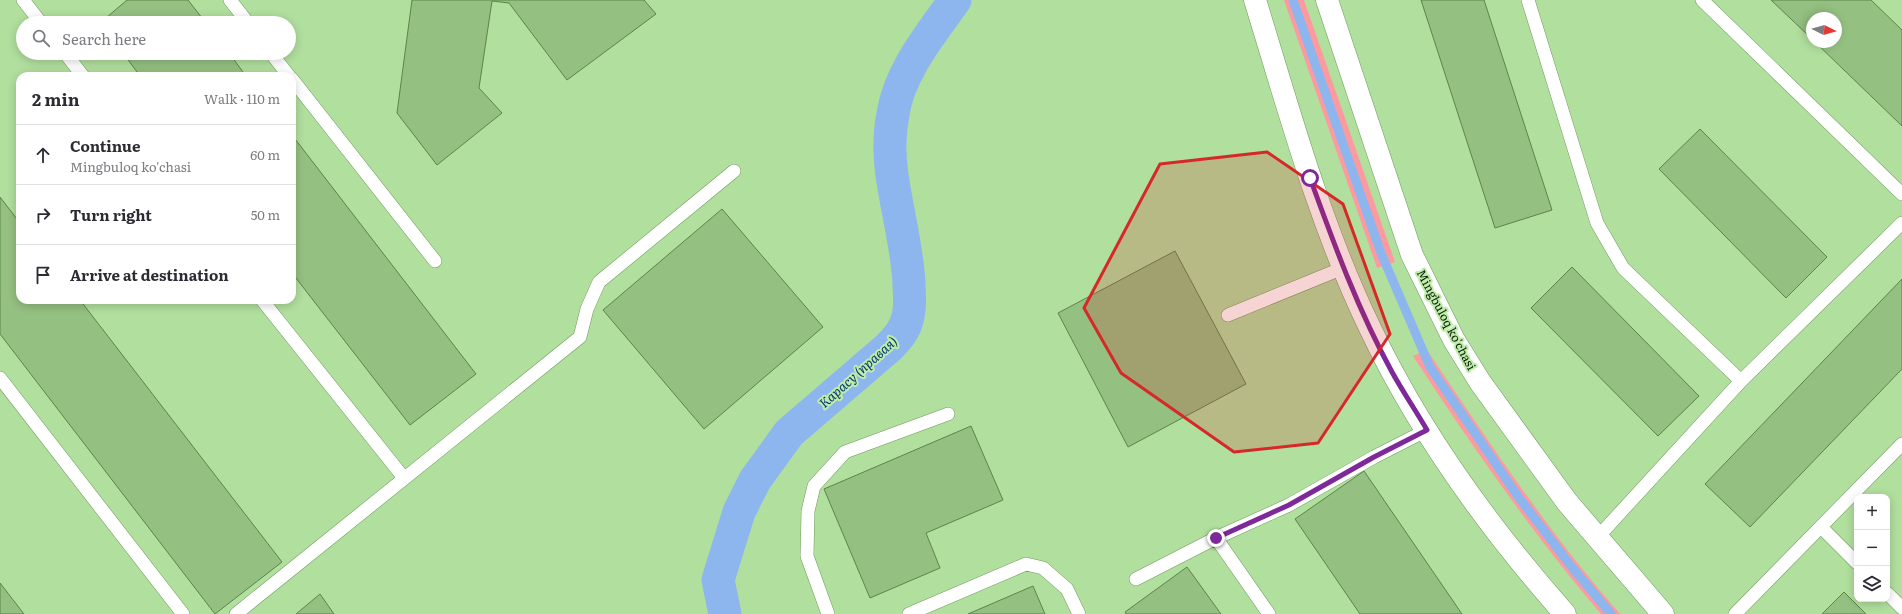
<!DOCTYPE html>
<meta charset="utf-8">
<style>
:root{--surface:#fff;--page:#f7f7f7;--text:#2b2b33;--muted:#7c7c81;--line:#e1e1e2}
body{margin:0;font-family:Literata,serif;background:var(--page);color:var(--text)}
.controls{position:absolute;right:12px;bottom:12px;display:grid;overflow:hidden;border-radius:8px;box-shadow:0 2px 10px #0003}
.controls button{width:36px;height:36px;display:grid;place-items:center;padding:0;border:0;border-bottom:1px solid var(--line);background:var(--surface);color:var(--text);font:20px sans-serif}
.compass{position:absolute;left:1806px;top:12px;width:36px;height:36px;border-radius:50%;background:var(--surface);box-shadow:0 2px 10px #0003;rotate:96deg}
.stop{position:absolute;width:12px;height:12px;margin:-9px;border:3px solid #7e2999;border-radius:50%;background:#fff}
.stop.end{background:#7e2999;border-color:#fff;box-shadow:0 1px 4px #0008}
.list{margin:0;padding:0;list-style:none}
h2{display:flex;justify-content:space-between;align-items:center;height:52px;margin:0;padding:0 16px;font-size:17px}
h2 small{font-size:13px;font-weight:400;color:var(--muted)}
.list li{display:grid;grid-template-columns:26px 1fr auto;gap:12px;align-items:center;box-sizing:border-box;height:60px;padding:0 16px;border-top:1px solid var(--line)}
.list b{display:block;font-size:15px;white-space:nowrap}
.list p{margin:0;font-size:13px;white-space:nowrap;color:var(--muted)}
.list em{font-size:13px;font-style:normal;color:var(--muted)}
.icon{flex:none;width:22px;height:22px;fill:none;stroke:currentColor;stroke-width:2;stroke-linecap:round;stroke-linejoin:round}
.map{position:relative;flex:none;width:1902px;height:614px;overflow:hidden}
.search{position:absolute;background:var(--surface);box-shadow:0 2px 10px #0003;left:16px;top:16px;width:280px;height:44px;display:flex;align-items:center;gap:10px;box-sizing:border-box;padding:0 14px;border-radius:22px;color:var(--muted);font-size:15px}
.panel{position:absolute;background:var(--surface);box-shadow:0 2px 10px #0003;left:16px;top:72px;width:280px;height:232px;border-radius:12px}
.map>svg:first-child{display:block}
.green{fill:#fd9aa0}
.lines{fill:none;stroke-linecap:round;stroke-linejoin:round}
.stream{stroke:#8db6ef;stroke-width:9}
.canal{stroke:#8db6ef;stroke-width:33}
.building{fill:#94c081;stroke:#5b8549}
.service-casing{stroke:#709a5d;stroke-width:14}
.secondary-casing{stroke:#709a5d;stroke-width:23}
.service{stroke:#fff;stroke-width:13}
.secondary{stroke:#fff;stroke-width:22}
.route{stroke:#7e2999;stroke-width:5}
.marked{fill:#d62828;fill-opacity:0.2;stroke:#d62828;stroke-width:3;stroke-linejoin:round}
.labels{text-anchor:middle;stroke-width:4;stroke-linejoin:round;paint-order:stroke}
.street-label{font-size:12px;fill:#102108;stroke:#beecab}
.water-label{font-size:13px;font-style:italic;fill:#04356f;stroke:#beecab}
</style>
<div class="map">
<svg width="1902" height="614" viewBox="0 0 1902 614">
<rect width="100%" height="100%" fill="#b1df9e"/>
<path class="green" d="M1284,0H1304L1395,262L1377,268Z
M1427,350C1488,441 1548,532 1620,614H1601C1532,533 1471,445 1413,356Z"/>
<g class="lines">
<path class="stream" d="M1293,0L1381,253L1430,367L1517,495L1571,566L1611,614"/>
<path class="canal" d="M725,614L718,580L739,512L755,480L789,433L889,347C898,338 906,329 908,316C911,305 909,294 909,283C907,246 897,211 892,175C889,154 889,134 893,114C899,72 931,34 955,0"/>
</g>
<path class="building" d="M127,0H188L206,23H100Z
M412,0H644L656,14L567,80L509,3L492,1L479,88L502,113L437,165L397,113Z
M1421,0H1484L1552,210L1495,228Z
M1771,0H1871L1902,30V126L1815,42H1836V18H1812V39Z
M123,53H229L246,76H140Z
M1700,129L1827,257L1786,298L1659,169Z
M292,135L476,374L410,425L292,273Z
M0,197L20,223V300H80L282,562L215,614L0,334Z
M722,209L823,327L704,429L603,310Z
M1175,251L1246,384L1128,447L1058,313Z
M1572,267L1699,396L1658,436L1531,308Z
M1902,279V369L1750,527L1705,484Z
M971,426L1003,500L926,533L940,568L870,598L824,489Z
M1364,471L1462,614H1360L1295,519Z
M1187,567L1221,614H1126L1125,612Z
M0,583L24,614H0Z
M1033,586L1045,614H968Z
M1844,592L1866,614H1822Z
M320,594L334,614H296Z"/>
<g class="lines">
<defs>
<path id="service" d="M23,0L41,23
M230,0L248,23
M1528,0L1597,223L1623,268L1741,381
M1702,0L1902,194
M65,53L83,76
M271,53L289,76
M292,79L435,261
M262,300L404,478
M1228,315L1343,268
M0,378L183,614
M1821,527L1857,563
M1216,538L1269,614
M1596,539L1741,381L1902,223
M1136,579L1216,538L1289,505L1374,457L1427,430
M1887,593L1902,608
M236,614L580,337L587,309L599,282L734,171
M828,614L807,556L808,511L814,486L845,452L948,414
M909,614L1026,564L1043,568L1067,589L1079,614
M1735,614L1902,444"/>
<path id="secondary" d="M1255,0C1289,110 1319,222 1369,326C1418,430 1489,528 1565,614
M1327,0L1412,255L1454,340L1480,382L1567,502L1663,614"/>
</defs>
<use href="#service" class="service-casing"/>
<use href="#secondary" class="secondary-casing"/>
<use href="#service" class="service"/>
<use href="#secondary" class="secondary"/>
</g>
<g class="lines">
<path class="route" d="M1216,538L1289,505L1374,457L1427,430C1416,411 1403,392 1392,372C1358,310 1334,244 1310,178"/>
</g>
<path class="marked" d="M1267,152L1343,204L1390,334L1318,443L1234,452L1121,373L1084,308L1160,164Z"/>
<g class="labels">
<g class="street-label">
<text transform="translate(1446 320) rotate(62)" y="4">Mingbuloq ko'chasi</text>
</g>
<g class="water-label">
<text transform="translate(858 372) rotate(-42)" y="5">Карасу (правая)</text>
</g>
</g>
</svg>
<div class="controls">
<button>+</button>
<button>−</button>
<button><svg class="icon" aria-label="layers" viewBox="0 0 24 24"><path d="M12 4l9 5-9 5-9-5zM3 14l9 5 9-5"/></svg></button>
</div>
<svg class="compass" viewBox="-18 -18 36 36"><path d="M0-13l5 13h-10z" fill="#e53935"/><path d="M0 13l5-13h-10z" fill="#7c7c81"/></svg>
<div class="stop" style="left:1310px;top:178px"></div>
<div class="stop end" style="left:1216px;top:538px"></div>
<div class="search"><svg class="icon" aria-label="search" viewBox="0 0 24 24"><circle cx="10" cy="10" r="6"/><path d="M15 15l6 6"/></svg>Search here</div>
<section class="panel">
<h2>2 min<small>Walk · 110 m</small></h2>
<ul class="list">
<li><svg class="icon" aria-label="ahead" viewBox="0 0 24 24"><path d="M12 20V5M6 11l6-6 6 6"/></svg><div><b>Continue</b><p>Mingbuloq ko'chasi</p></div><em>60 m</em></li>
<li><svg class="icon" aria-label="right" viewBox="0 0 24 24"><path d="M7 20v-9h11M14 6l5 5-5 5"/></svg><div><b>Turn right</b></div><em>50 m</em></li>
<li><svg class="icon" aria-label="arrive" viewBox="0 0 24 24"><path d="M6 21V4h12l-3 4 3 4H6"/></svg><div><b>Arrive at destination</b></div></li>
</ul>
</section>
</div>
